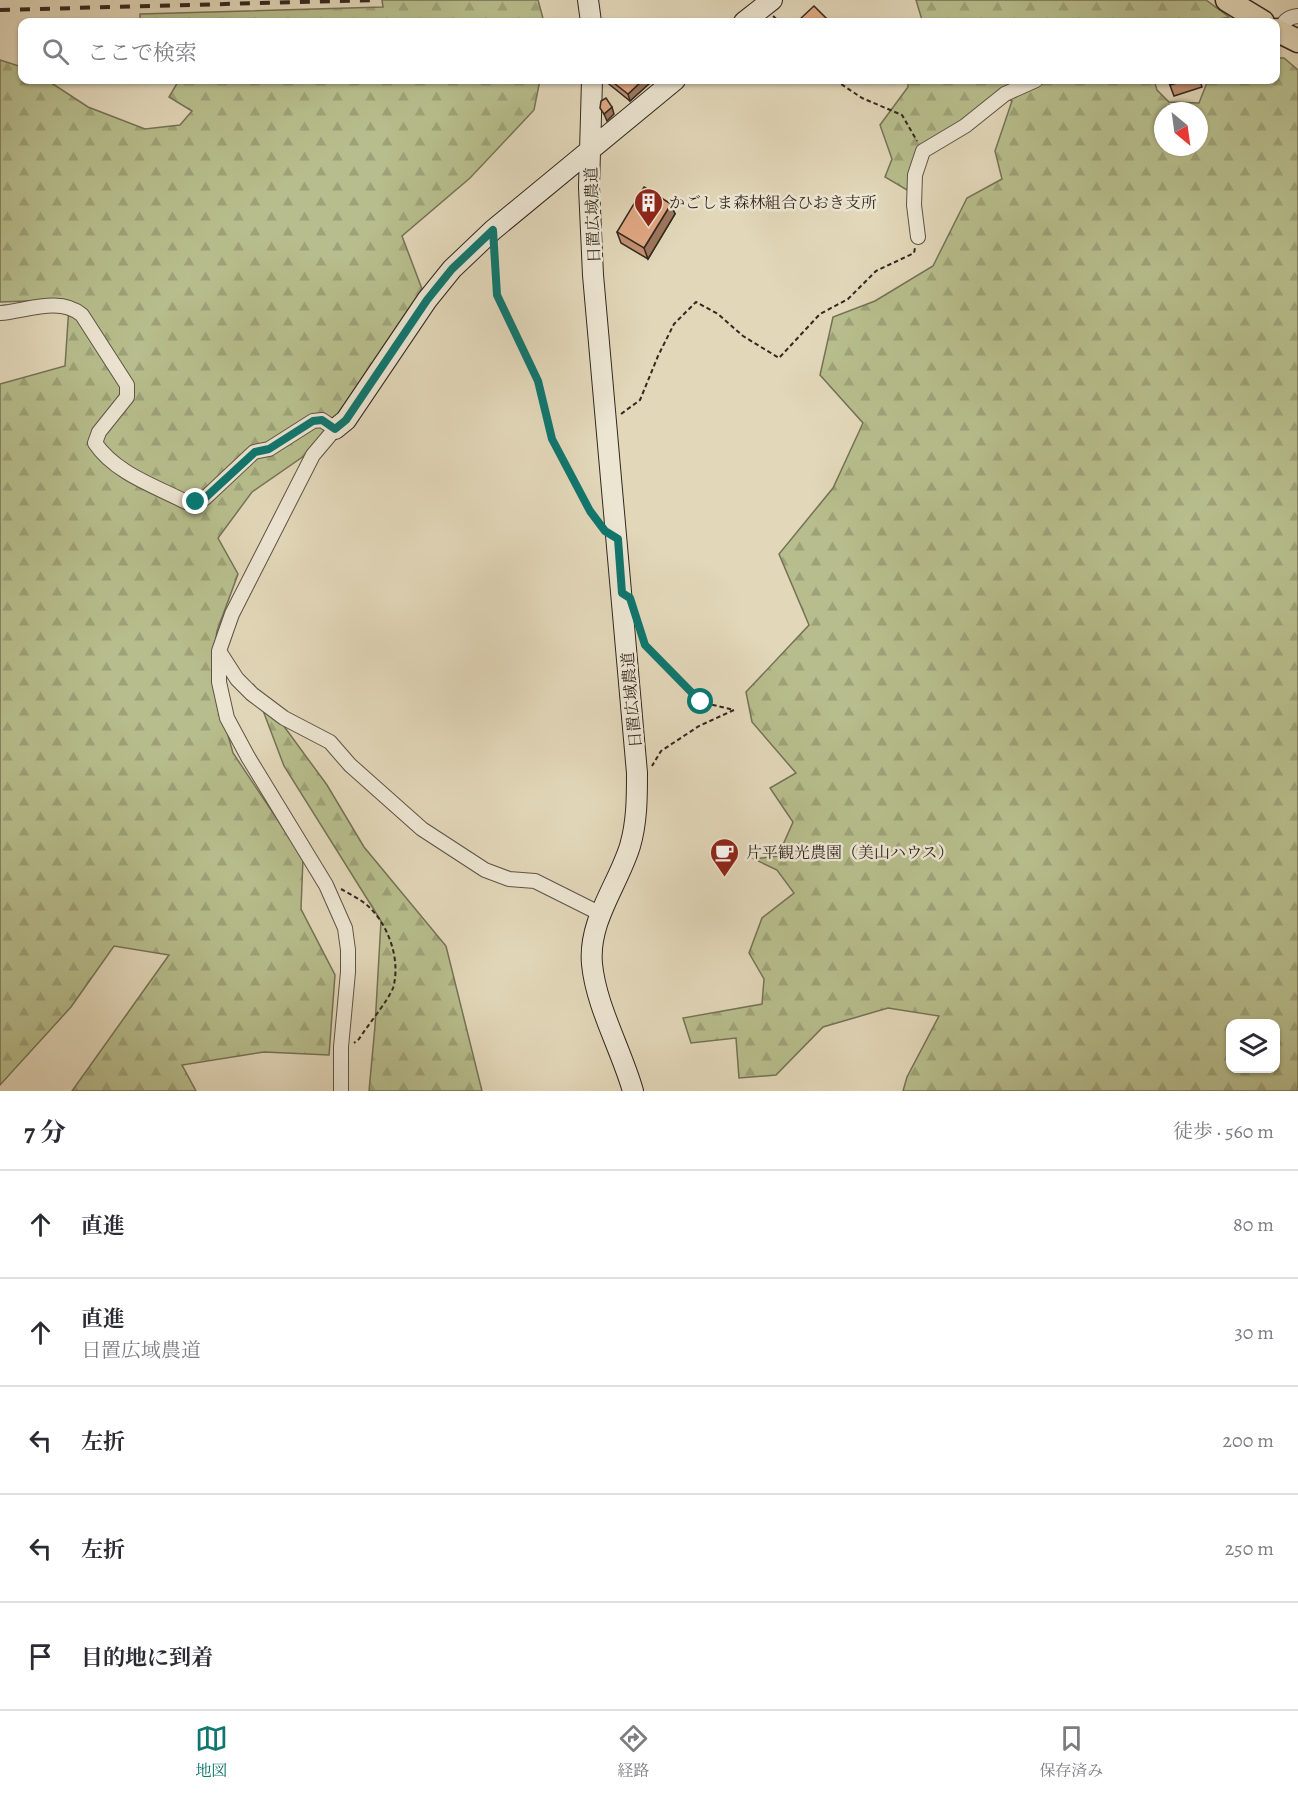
<!DOCTYPE html>
<html lang="ja">
<meta charset="utf-8">
<style>
:root{--surface:#fff;--page:#f2f2f3;--text:#2b2b33;--muted:#7c7c81;--line:#e1e1e2;--accent:#0f766e}
body{margin:0;font-family:Alegreya,"Noto Serif JP",serif;background:var(--page);color:var(--text)}
.controls{position:absolute;right:18px;bottom:18px;display:grid;overflow:hidden;border-radius:12px;box-shadow:0 2px 4px #0004}
.controls button{width:54px;height:54px;display:grid;place-items:center;padding:0;border:0;border-bottom:2px solid var(--line);background:var(--surface);color:var(--text);font:30px sans-serif}
.compass{position:absolute;left:1154px;top:102px;width:54px;height:54px;border-radius:50%;background:var(--surface);box-shadow:0 2px 4px #0004;rotate:151deg}
.stop{position:absolute;width:18px;height:18px;margin:-14px;border:4px solid #0f766e;border-radius:50%;background:#fff}
.stop.end{background:#0f766e;border-color:#fff;box-shadow:0 2px 6px #0008}
.list{margin:0;padding:0;list-style:none}
h2{display:flex;justify-content:space-between;align-items:center;height:78px;margin:0;padding:0 24px;font-size:26px}
h2 small{font-size:20px;font-weight:400;color:var(--muted)}
.list li{display:grid;grid-template-columns:39px 1fr auto;gap:18px;align-items:center;box-sizing:border-box;height:108px;padding:0 24px;border-top:2px solid var(--line)}
.list b{display:block;font-size:22px;white-space:nowrap}
.list p{margin:0;font-size:20px;white-space:nowrap;color:var(--muted)}
.list em{font-size:20px;font-style:normal;color:var(--muted)}
.icon{flex:none;width:33px;height:33px;fill:none;stroke:currentColor;stroke-width:2;stroke-linecap:round;stroke-linejoin:round}
.map{position:relative;flex:none;width:1298px;height:1091px;overflow:hidden}
.search{position:absolute;background:var(--surface);box-shadow:0 2px 4px #0004;left:18px;right:18px;top:18px;height:66px;display:flex;align-items:center;gap:15px;box-sizing:border-box;padding:0 21px;border-radius:12px;color:var(--muted);font-size:22px}
.sheet{height:618px;background:var(--surface)}
nav{display:flex;justify-content:space-around;align-items:center;box-sizing:border-box;height:84px;border-top:2px solid var(--line);background:var(--surface);font-size:16px;color:var(--muted)}
nav a{display:grid;justify-items:center;gap:3px}
nav .on{color:var(--accent)}
.map>svg:first-child{display:block}
.forest{fill:url(#forest-firs);stroke:#747256;stroke-width:1.5;fill-rule:evenodd}
.lines{fill:none;stroke-linecap:round;stroke-linejoin:round}
.street-casing{stroke:#5e5446;stroke-width:16}
.secondary-casing{stroke:#32281f;stroke-width:22}
.primary-casing{stroke:#32281f;stroke-width:25}
.path{stroke:#32281f;stroke-width:2;stroke-dasharray:4.5 3;stroke-linecap:butt}
.street{stroke:#ece5d2;stroke-width:14}
.secondary{stroke:#ece5d2;stroke-width:20}
.primary{stroke:#e2d7b9;stroke-width:22}
.rail{stroke:#32281f;stroke-width:4;stroke-dasharray:10 10;stroke-linecap:butt}
.wall{fill:#c29071;stroke:#32281f;stroke-width:1.5}
.shaded-wall{fill:#9e765c;stroke:#32281f;stroke-width:1.5}
.building{fill:#e1a883;stroke:#32281f;stroke-width:1.5}
.route{stroke:#0f766e;stroke-width:8}
.labels{text-anchor:middle;stroke-width:5;stroke-linejoin:round;paint-order:stroke}
.poi-label{font-size:16px;fill:#32281f;stroke:#ece5d2;text-anchor:start}
.street-label{font-size:16px;fill:#32281f;stroke:#ece5d2}
</style>
<div class="map">
<svg width="1298" height="1091" viewBox="0 0 1298 1091">
<defs>
<pattern id="forest-firs" width="22" height="20" patternUnits="userSpaceOnUse" patternTransform="scale(1.5)"><rect width="22" height="20" fill="#b7bd8c"/><path d="M5 1l3.5 6h-7zM16 11l3.5 6h-7z" fill="#9ea278"/></pattern>
</defs>
<rect width="100%" height="100%" fill="#e2d7b9"/>
<filter id="stains"><feTurbulence type="fractalNoise" baseFrequency=".00333" numOctaves="4"/><feColorMatrix values="0 0 0 0 .2 0 0 0 0 .09 0 0 0 0 .02 0 0 0 .5 -.17"/></filter>
<radialGradient id="worn" r=".72"><stop offset=".6" stop-color="#630" stop-opacity="0"/><stop offset="1" stop-color="#630" stop-opacity=".3"/></radialGradient>
<path class="forest" d="M382,0H538L544,22H140V14L383,7Z
M916,0H1206L1229,17L1205,22H920L922,20Z
M1276,58H1284L1298,70V1091H903L907,1077L939,1016L888,1008L823,1027L776,1075L739,1078L736,1038L691,1043L683,1018L762,1004L764,979L749,953L762,918L794,893L777,870L754,859L778,856L793,822L770,788L796,773L752,722L746,692L809,625L779,554L833,488L863,423L820,375L833,317L875,301L933,266L967,198L1002,179L995,151L1012,101L998,94L928,151L907,190L885,177L892,159L880,125L908,87V80H1154L1157,90L1169,102L1199,103L1208,80H1276ZM1163,111H1199V147H1163ZM1230,1023H1276V1068H1230Z
M0,60L22,67V80H47L88,107L145,129L180,125L192,111L169,97L179,80H540L534,110L470,178L402,236L422,289L314,449L252,492L218,538L238,574L217,631L213,659L214,686L233,753L303,858L301,909L335,975L329,1055L264,1052L182,1065L196,1091H72L169,955L114,946L71,1007L0,1085V384L65,366L69,306L54,300L0,302Z
M253,684L327,785L364,847L446,946L482,1091H369L375,1026L381,921L284,766Z"/>
<g class="lines">
<defs>
<path id="street" d="M1280,32C1283,22 1287,17 1298,16
M918,237L914,205L915,175L923,151L965,126L1005,94L1036,80
M0,313C26,311 60,296 82,315L127,385V397L99,432L95,443C115,473 155,486 186,502H196L205,498L254,452L269,449L313,421L322,420L335,429L313,455L232,614L219,651V682L227,718L248,757L326,885L345,928L348,950V972L341,1047V1091
M219,651L237,679L252,694L284,718L330,742L350,765L422,829L485,870L509,879L535,881L601,914"/>
<path id="secondary" d="M588,0L591,22
M744,22L772,0
M592,80L589,187L593,275L637,773C637,797 637,822 630,846C618,885 588,921 592,964C596,1006 621,1049 633,1091
M335,429L346,420L427,300L452,269L493,230L675,80"/>
<path id="primary" d="M1227,0L1263,22
M1276,30L1298,41"/>
</defs>
<use href="#street" class="street-casing"/>
<use href="#secondary" class="secondary-casing"/>
<use href="#primary" class="primary-casing"/>
<path class="path" d="M773,16L780,22
M835,80L862,98L902,115L917,141
M494,251L497,295L538,381L552,439L590,511L599,522
M621,414L640,400L658,356L674,324L696,302L718,314L743,336L779,358L820,314L848,299L876,271L914,253L915,248
M641,632L645,645L701,702L734,710L699,726L661,751L652,766
M341,889C350,894 360,899 368,906C389,925 401,961 393,988C388,1001 367,1026 359,1039L354,1043"/>
<use href="#street" class="street"/>
<use href="#secondary" class="secondary"/>
<use href="#primary" class="primary"/>
<path class="rail" d="M0,10L375,0"/>
</g>
<path class="wall" d="M604,80H648L650,83L630,101Z
M1168,80H1200L1202,87L1174,96Z
M671,204L675,214L648,259L621,243L617,232Z"/>
<path class="shaded-wall" d="M643,80H648L650,83L630,101L628,94Z
M612,107L614,114L607,121L604,114Z
M671,204L675,214L648,259L644,248Z"/>
<path class="building" d="M814,6L828,20L825,22H801L799,20Z
M610,80H643L628,94Z
M1168,80H1188L1170,85Z
M606,98L612,107L604,114L600,108L601,101Z
M644,187L671,204L644,248L617,232Z"/>
<g class="lines">
<path class="route" d="M196,502L205,498L255,452L269,449L313,421L322,420L335,429L346,420L427,300L452,269L493,230L497,295L538,381L552,439L590,511L605,531L618,539L622,593L630,598L645,645L701,702"/>
</g>
<defs>
<symbol id="building-pin" viewBox="-11 -11 22 30"><path d="M0 17L-7.5 6A9.5 9.5 0 1 1 7.5 6Z" fill="#8f2418" stroke="#ece5d2"/><path d="M-4-6H4V6H1V3H-1V6H-4ZM-2.5-4.3h1.7v1.8h-1.7ZM.8-4.3h1.7v1.8H.8ZM-2.5-1h1.7V.8h-1.7ZM.8-1h1.7V.8H.8Z" fill="#fff"/></symbol>
<symbol id="cafe-pin" viewBox="-11 -11 22 30"><path d="M0 17L-7.5 6A9.5 9.5 0 1 1 7.5 6Z" fill="#8f2418" stroke="#ece5d2"/><path d="M-5.5-4.5H6V0H3Q3 3.5 0 3.5H-2.5Q-5.5 3.5-5.5 0ZM3-3.2v2h1.7v-2ZM-6 4.5H4V6H-6Z" fill="#fff"/></symbol>
</defs>
<g fill-rule="evenodd">
<use href="#building-pin" x="632" y="186" width="33" height="45"/>
<use href="#cafe-pin" x="708" y="836" width="33" height="45"/>
</g>
<g class="labels">
<g class="poi-label">
<text x="669" y="208">かごしま森林組合ひおき支所</text>
<text x="746" y="858">片平観光農園（美山ハウス）</text>
</g>
<g class="street-label">
<text transform="translate(592 215) rotate(-92)" y="6">日置広域農道</text>
<text transform="translate(631 700) rotate(-95)" y="6">日置広域農道</text>
</g>
</g>
<rect width="100%" height="100%" filter="url(#stains)"/>
<rect width="100%" height="100%" fill="url(#worn)"/>
</svg>
<div class="controls">
<button><svg class="icon" aria-label="layers" viewBox="0 0 24 24"><path d="M12 4l9 5-9 5-9-5zM3 14l9 5 9-5"/></svg></button>
</div>
<svg class="compass" viewBox="-18 -18 36 36"><path d="M0-13l5 13h-10z" fill="#e53935"/><path d="M0 13l5-13h-10z" fill="#7c7c81"/></svg>
<div class="stop" style="left:701px;top:702px"></div>
<div class="stop end" style="left:196px;top:502px"></div>
<div class="search"><svg class="icon" aria-label="search" viewBox="0 0 24 24"><circle cx="10" cy="10" r="6"/><path d="M15 15l6 6"/></svg>ここで検索</div>
</div>
<section class="sheet">
<h2>7 分<small>徒歩 · 560 m</small></h2>
<ul class="list">
<li><svg class="icon" aria-label="ahead" viewBox="0 0 24 24"><path d="M12 20V5M6 11l6-6 6 6"/></svg><div><b>直進</b></div><em>80 m</em></li>
<li><svg class="icon" aria-label="ahead" viewBox="0 0 24 24"><path d="M12 20V5M6 11l6-6 6 6"/></svg><div><b>直進</b><p>日置広域農道</p></div><em>30 m</em></li>
<li><svg class="icon" aria-label="left" viewBox="0 0 24 24"><path d="M17 20v-9H6M10 6l-5 5 5 5"/></svg><div><b>左折</b></div><em>200 m</em></li>
<li><svg class="icon" aria-label="left" viewBox="0 0 24 24"><path d="M17 20v-9H6M10 6l-5 5 5 5"/></svg><div><b>左折</b></div><em>250 m</em></li>
<li><svg class="icon" aria-label="arrive" viewBox="0 0 24 24"><path d="M6 21V4h12l-3 4 3 4H6"/></svg><div><b>目的地に到着</b></div></li>
</ul>
</section>
<nav>
<a class="on"><svg class="icon" aria-label="map" viewBox="0 0 24 24"><path d="M3 6l6-2 6 2 6-2v14l-6 2-6-2-6 2zM9 4v14M15 6v14"/></svg>地図</a>
<a><svg class="icon" aria-label="directions" viewBox="0 0 24 24"><path d="M12 3l9 9-9 9-9-9zM9 14v-3h6M13 9l2 2-2 2"/></svg>経路</a>
<a><svg class="icon" aria-label="saved" viewBox="0 0 24 24"><path d="M7 4h10v16l-5-4-5 4z"/></svg>保存済み</a>
</nav>
